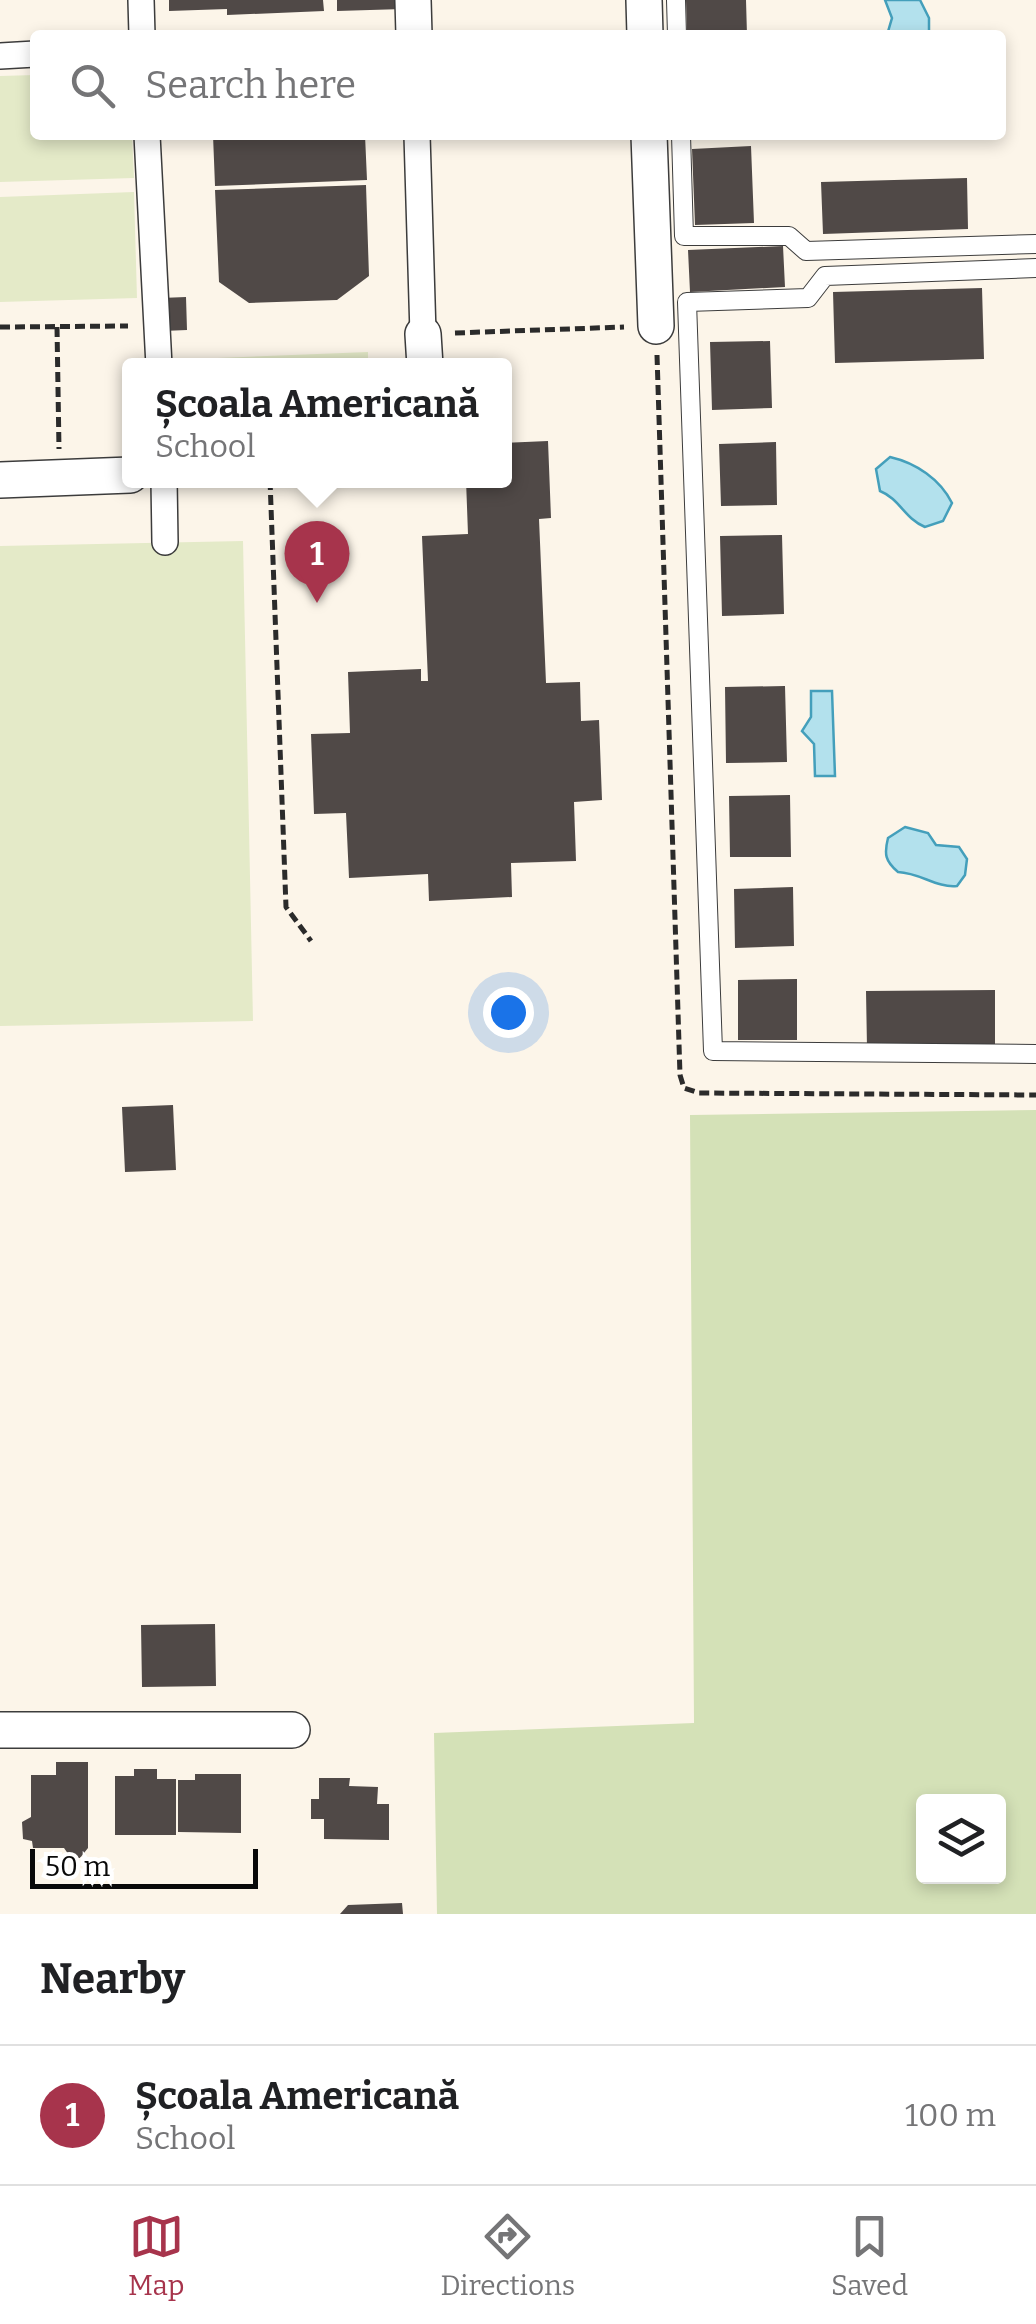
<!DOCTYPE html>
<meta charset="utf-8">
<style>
:root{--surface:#fff;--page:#f2f2f2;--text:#202124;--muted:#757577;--line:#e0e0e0;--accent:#a7344c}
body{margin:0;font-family:Bitter,serif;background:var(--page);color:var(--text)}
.controls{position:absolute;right:30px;bottom:30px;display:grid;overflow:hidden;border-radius:10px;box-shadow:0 5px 15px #0003}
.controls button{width:90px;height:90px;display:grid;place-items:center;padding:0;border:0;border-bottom:2px solid var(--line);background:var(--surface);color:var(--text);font:50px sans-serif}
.scale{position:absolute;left:30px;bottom:25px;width:228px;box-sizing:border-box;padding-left:10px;border:5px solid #090909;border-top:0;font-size:28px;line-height:35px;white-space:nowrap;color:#090909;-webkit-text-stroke:8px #fff;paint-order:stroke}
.you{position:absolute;left:508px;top:1012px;width:35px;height:35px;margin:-25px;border:8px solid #fff;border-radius:50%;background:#1a73e8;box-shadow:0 0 0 15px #1a73e833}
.badge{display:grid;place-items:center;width:65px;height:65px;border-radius:50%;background:var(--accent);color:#fff;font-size:32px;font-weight:700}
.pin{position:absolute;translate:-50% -82px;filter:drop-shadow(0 2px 5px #0008)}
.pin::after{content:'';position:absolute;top:52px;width:35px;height:30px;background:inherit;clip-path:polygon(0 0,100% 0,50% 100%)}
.popup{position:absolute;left:122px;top:358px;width:390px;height:130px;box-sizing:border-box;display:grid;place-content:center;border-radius:10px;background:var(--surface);filter:drop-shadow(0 2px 8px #0005);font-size:32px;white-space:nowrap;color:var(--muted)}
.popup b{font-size:38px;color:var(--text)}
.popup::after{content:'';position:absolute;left:50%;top:100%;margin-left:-20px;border:20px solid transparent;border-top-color:var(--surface)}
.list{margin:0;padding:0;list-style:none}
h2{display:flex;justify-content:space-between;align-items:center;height:130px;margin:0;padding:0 40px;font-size:42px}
h2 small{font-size:32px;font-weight:400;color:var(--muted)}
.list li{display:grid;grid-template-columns:65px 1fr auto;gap:30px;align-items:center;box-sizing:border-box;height:140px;padding:0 40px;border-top:2px solid var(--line)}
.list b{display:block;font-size:38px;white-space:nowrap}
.list p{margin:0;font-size:32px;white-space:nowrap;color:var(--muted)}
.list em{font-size:32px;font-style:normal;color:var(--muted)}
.icon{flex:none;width:55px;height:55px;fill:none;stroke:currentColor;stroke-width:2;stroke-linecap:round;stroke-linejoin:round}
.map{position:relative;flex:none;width:1036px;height:1914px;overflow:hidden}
.search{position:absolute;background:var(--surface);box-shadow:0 5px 15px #0003;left:30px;right:30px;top:30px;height:110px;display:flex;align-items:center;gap:25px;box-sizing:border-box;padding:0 35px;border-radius:10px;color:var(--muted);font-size:38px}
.sheet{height:270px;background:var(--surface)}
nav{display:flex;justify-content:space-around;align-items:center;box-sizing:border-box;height:140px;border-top:2px solid var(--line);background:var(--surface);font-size:28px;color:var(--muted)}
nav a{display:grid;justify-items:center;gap:5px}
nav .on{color:var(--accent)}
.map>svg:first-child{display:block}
.green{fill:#d4e1b7;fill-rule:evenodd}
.pitch{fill:#e4eac8}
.water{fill:#b3e1ed;stroke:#449fbb;stroke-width:2.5}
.building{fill:#504947}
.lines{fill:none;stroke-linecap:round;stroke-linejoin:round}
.service-casing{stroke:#3c3c3c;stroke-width:20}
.pedestrian-casing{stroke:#3c3c3c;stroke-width:28}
.minor-casing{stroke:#3c3c3c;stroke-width:38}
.path{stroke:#2b2b2b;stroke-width:5;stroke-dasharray:10 5;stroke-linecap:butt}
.service{stroke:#fff;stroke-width:18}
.pedestrian{stroke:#fff;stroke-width:25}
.minor{stroke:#fff;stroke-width:35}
</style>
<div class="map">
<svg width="1036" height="1914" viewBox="0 0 1036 1914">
<rect width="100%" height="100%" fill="#fcf5e9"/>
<path class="green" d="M1036,1110V1914H437L434,1733L694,1723L690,1115ZM924,1802H998V1876H924Z"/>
<path class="pitch" d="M35,75V135H132L134,178L0,182V76Z
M134,192L137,298L0,302V197Z
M368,352V365H192L191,359Z
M243,541L253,1021L0,1026V546Z"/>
<path class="water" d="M885,0H920L929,18V35H887L892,18Z
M890,457C916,463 940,479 952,503L943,521L925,527C904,518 900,499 880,491L876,469Z
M811,691H832L835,776H815L814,744L802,731L811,717Z
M905,827L928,833L936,845L959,847L967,859L965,875L957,886C936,888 921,873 898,872C885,861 884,854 888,838Z"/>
<path class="building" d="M169,0H323L324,11L227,15V9L169,11Z
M337,0H402L403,9L337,11Z
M686,0H746L747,35H687Z
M213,135H365L367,180L215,186Z
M751,146L754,223L695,225L692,149Z
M967,178L968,229L823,234L821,182Z
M366,185L369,276L337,300L249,303L219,282L215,190Z
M783,246L785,287L690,292L688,250Z
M982,288L984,359L835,363L833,292Z
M186,297L187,330L163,331L161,298Z
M770,341L772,408L712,410L710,342Z
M548,441L551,518L539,519L546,683L580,682L581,721L599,720L602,800L574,802L576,861L511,863L512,897L429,901L428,874L349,878L346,813L314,814L311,734L350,733L348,672L421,669V681H428L422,536L468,534L466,480H504V443Z
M776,442L777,505L721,506L719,444Z
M782,535L784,614L722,616L720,536Z
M785,686L787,762L726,763L725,687Z
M790,795L791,857H730L729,796Z
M793,887L794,946L735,948L734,889Z
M797,979V1040H738V980Z
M995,990V1047L867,1048L866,991Z
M173,1105L176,1170L125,1172L122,1107Z
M215,1624L216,1686L142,1687L141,1625Z
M56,1762H88V1848L80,1858H71L64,1848H33L32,1841L23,1839L22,1822L31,1817V1775H56Z
M134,1769H157V1779H176V1835H115V1776H134Z
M195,1774H241V1833L178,1832V1780H195Z
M319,1778H350L349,1786L378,1787L377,1804H389V1840L324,1839V1819H311V1799H319Z
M402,1903L403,1914H340L348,1905Z"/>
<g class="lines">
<defs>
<path id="service" d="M676,0L677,35
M681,135L684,236H789L806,251L1036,244
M687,302L713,1051L1036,1054
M687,302L808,298L825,276L1036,268"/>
<path id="pedestrian" d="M141,0L142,35
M0,56L35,54
M147,135L159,366
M417,135L423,334
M164,480L165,542"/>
<path id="minor" d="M413,0L414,35
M644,0L645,35
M649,135L656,326
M423,334L425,366
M0,480L130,475
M0,1730H292"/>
</defs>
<use href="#service" class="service-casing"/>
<use href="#pedestrian" class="pedestrian-casing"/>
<use href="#minor" class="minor-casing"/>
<path class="path" d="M0,327L128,326
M57,327L59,449
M455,333L624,327
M657,355L680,1075L684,1088L699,1093L1036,1095
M270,480L286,907L311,941"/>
<use href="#service" class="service"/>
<use href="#pedestrian" class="pedestrian"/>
<use href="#minor" class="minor"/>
</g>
</svg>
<div class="controls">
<button><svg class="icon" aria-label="layers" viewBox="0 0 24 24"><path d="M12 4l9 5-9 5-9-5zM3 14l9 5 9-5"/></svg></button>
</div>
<div class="scale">50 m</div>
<div class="you"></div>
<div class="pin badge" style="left:317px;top:603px">1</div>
<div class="popup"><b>Școala Americană</b>School</div>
<div class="search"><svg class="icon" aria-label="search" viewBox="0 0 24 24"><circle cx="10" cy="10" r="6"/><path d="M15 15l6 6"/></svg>Search here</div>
</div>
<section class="sheet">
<h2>Nearby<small></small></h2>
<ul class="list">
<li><span class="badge">1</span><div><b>Școala Americană</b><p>School</p></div><em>100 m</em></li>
</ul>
</section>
<nav>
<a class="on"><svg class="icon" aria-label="map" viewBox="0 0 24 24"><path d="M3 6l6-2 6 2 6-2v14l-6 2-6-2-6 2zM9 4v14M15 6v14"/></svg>Map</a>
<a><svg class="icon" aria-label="directions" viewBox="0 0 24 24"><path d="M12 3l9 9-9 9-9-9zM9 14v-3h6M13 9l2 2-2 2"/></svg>Directions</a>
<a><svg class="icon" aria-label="saved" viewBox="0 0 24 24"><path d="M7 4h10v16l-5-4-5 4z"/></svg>Saved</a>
</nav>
